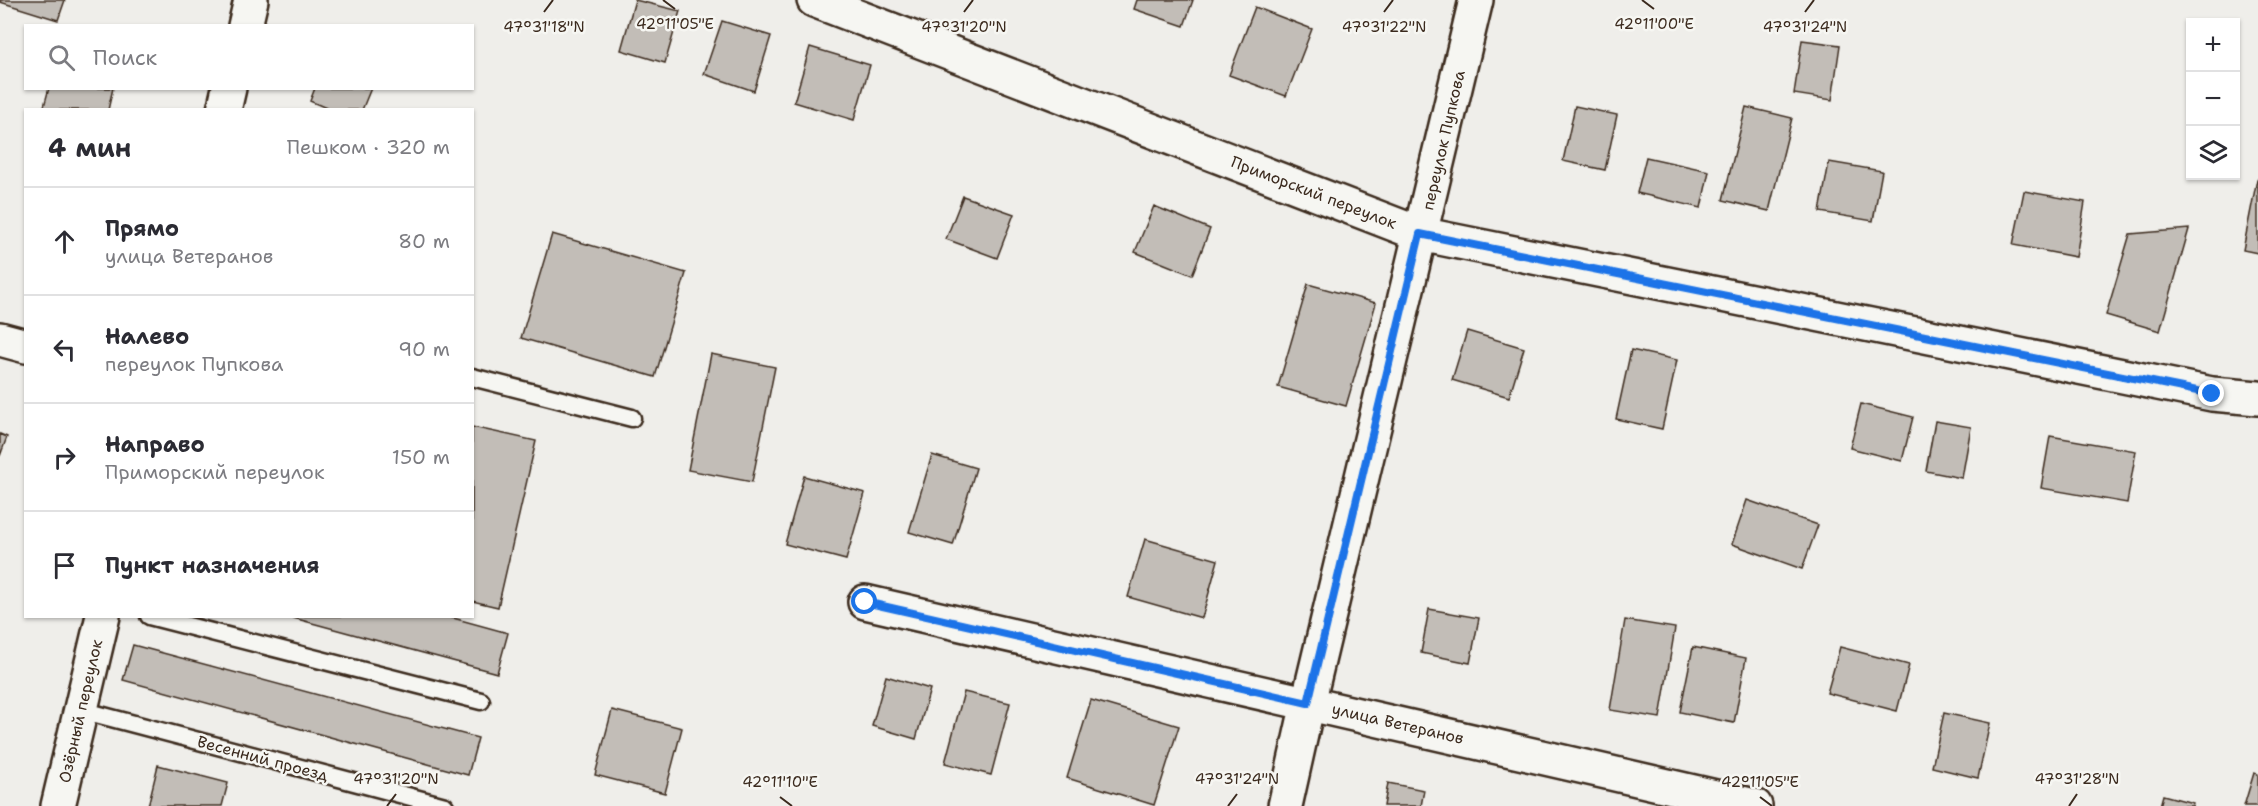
<!DOCTYPE html>
<html lang="ru">
<meta charset="utf-8">
<style>
:root{--surface:#fff;--page:#f2f2f3;--text:#2b2b33;--muted:#7c7c81;--line:#e1e1e2}
body{margin:0;font-family:"Shantell Sans",sans-serif;background:var(--page);color:var(--text)}
.controls{position:absolute;right:18px;top:18px;display:grid;overflow:hidden;border-radius:0px;box-shadow:0 2px 4px #0004}
.controls button{width:54px;height:54px;display:grid;place-items:center;padding:0;border:0;border-bottom:2px solid var(--line);background:var(--surface);color:var(--text);font:30px sans-serif}
.stop{position:absolute;width:18px;height:18px;margin:-14px;border:4px solid #1a73e8;border-radius:50%;background:#fff}
.stop.end{background:#1a73e8;border-color:#fff;box-shadow:0 2px 6px #0008}
.list{margin:0;padding:0;list-style:none}
h2{display:flex;justify-content:space-between;align-items:center;height:78px;margin:0;padding:0 24px;font-size:26px}
h2 small{font-size:20px;font-weight:400;color:var(--muted)}
.list li{display:grid;grid-template-columns:39px 1fr auto;gap:18px;align-items:center;box-sizing:border-box;height:108px;padding:0 24px;border-top:2px solid var(--line)}
.list b{display:block;font-size:22px;white-space:nowrap}
.list p{margin:0;font-size:20px;white-space:nowrap;color:var(--muted)}
.list em{font-size:20px;font-style:normal;color:var(--muted)}
.icon{flex:none;width:33px;height:33px;fill:none;stroke:currentColor;stroke-width:2;stroke-linecap:round;stroke-linejoin:round}
.map{position:relative;flex:none;width:2258px;height:806px;overflow:hidden}
.search{position:absolute;background:var(--surface);box-shadow:0 2px 4px #0004;left:24px;top:24px;width:450px;height:66px;display:flex;align-items:center;gap:15px;box-sizing:border-box;padding:0 21px;border-radius:0px;color:var(--muted);font-size:22px}
.panel{position:absolute;background:var(--surface);box-shadow:0 2px 4px #0004;left:24px;top:108px;width:450px;height:510px;border-radius:0px}
.map>svg:first-child{display:block}
.building{fill:#c2bdb7;stroke:#3b2a1e;stroke-width:1.5}
.lines{fill:none;stroke-linecap:round;stroke-linejoin:round}
.lane-casing{stroke:#3b2a1e;stroke-width:21}
.street-casing{stroke:#3b2a1e;stroke-width:38}
.secondary-casing{stroke:#3b2a1e;stroke-width:38}
.lane{stroke:#f6f6f2;stroke-width:16}
.street{stroke:#f6f6f2;stroke-width:33}
.secondary{stroke:#f6f6f2;stroke-width:33}
.route{stroke:#1a73e8;stroke-width:8}
.ticks{fill:none;stroke:#3b2a1e;stroke-width:2}
.labels{text-anchor:middle;stroke-width:5;stroke-linejoin:round;paint-order:stroke}
.street-label{font-size:16px;fill:#3b2a1e;stroke:#f6f6f2}
.ticks-label{font-size:15px;text-anchor:middle;fill:#3b2a1e;stroke:#f6f6f2;stroke-width:5;stroke-linejoin:round;paint-order:stroke}
</style>
<div class="map">
<svg width="2258" height="806" viewBox="0 0 2258 806">
<rect width="100%" height="100%" fill="#efeeea"/>
<filter id="ink" filterUnits="userSpaceOnUse"><feTurbulence type="fractalNoise" baseFrequency=".0167" numOctaves="2"/><feDisplacementMap in="SourceGraphic" scale="12" xChannelSelector="R" yChannelSelector="G"/><feConvolveMatrix kernelMatrix="1 2 1 2 8 2 1 2 1" color-interpolation-filters="sRGB"/></filter>
<g filter="url(#ink)">
<path class="building" d="M0,0H65L58,20L0,2Z
M635,0L680,11L665,63L621,50Z
M1137,0H1193L1184,26L1134,9Z
M1255,7L1312,29L1286,96L1229,75Z
M722,21L771,36L754,91L704,74Z
M1802,40L1840,45L1832,100L1794,94Z
M810,47L870,65L854,120L794,102Z
M49,88H113L108,110H43Z
M315,88H371L362,110H331L310,101Z
M1575,106L1617,115L1605,170L1563,161Z
M1746,107L1792,118L1769,211L1723,200Z
M1646,157L1709,171L1701,208L1637,193Z
M1829,162L1882,171L1873,221L1820,212Z
M2257,179H2258V253L2243,250Z
M2024,191L2085,202L2076,257L2013,245Z
M963,196L1014,214L997,258L946,239Z
M1154,206L1210,229L1192,275L1135,252Z
M2189,229L2160,331L2106,315L2130,234Z
M552,234L686,273L655,377L521,338Z
M1308,284L1376,303L1346,406L1278,387Z
M1467,331L1524,348L1509,397L1452,380Z
M1631,350L1677,360L1662,429L1616,419Z
M711,354L775,367L752,482L688,470Z
M1861,404L1913,417L1902,461L1850,448Z
M1935,421L1971,427L1962,478L1926,471Z
M472,427L536,441L498,607L472,601Z
M0,434L7,437L0,456Z
M2050,436L2136,451L2127,503L2041,488Z
M932,455L976,468L953,545L909,532Z
M804,476L865,493L846,560L785,544Z
M1747,500L1818,525L1802,569L1732,544Z
M1145,539L1218,560L1202,618L1128,597Z
M1429,609L1479,618L1470,663L1421,653Z
M286,616H446L508,633L497,673Z
M1625,620L1675,628L1660,718L1610,710Z
M133,645L478,738L468,775L123,680Z
M1693,647L1746,658L1734,723L1680,712Z
M1840,647L1909,665L1897,711L1827,693Z
M886,676L930,689L916,739L872,726Z
M964,692L1010,703L991,775L945,763Z
M1091,700L1179,726L1154,805L1067,778Z
M612,710L682,728L665,793L595,775Z
M1944,713L1990,723L1978,778L1932,767Z
M158,765L228,783L222,806H148Z
M2254,773L2258,774V806H2244Z
M1388,783L1424,790L1421,806H1384Z
M2163,795L2193,803L2192,806H2160Z"/>
<g class="lines">
<defs>
<path id="lane" d="M472,377L632,418
M149,616L481,701
M81,710L445,806"/>
<path id="street" d="M814,0L1420,234L2212,394L2258,398
M0,339L26,346
M865,602L1755,806
M1285,806L1308,703L1476,0"/>
<path id="secondary" d="M245,26L251,0
M224,110L229,88
M58,806L103,616"/>
</defs>
<use href="#lane" class="lane-casing"/>
<use href="#street" class="street-casing"/>
<use href="#secondary" class="secondary-casing"/>
<use href="#lane" class="lane"/>
<use href="#street" class="street"/>
<use href="#secondary" class="secondary"/>
</g>
</g>
<g class="lines" filter="url(#ink)">
<path class="route" d="M865,602L1308,703L1420,234L2212,394"/>
</g>
<path class="ticks" d="M663,0L675,9M1642,0L1654,9M544,12L553,0M964,12L973,0M1384,12L1393,0M1805,12L1814,0M780,797L792,806M1760,797L1772,806M387,806L396,794M1228,806L1237,794M2069,806L2077,794"/>
<g class="labels">
<g class="street-label">
<text transform="translate(1443 140) rotate(-77)" y="6">переулок Пупкова</text>
<text transform="translate(1314 192) rotate(21)" y="6">Приморский переулок</text>
<text transform="translate(80 711) rotate(-77)" y="6">Озёрный переулок</text>
<text transform="translate(1398 723) rotate(13)" y="6">улица Ветеранов</text>
<text transform="translate(263 758) rotate(15)" y="6">Весенний проезд</text>
</g>
</g>
<g class="ticks-label">
<text x="675" y="29">42°11'05"E</text>
<text x="1654" y="29">42°11'00"E</text>
<text x="964" y="32">47°31'20"N</text>
<text x="1384" y="32">47°31'22"N</text>
<text x="1805" y="32">47°31'24"N</text>
<text x="544" y="32">47°31'18"N</text>
<text x="396" y="784">47°31'20"N</text>
<text x="1237" y="784">47°31'24"N</text>
<text x="2077" y="784">47°31'28"N</text>
<text x="780" y="787">42°11'10"E</text>
<text x="1760" y="787">42°11'05"E</text>
</g>
</svg>
<div class="controls">
<button>+</button>
<button>−</button>
<button><svg class="icon" aria-label="layers" viewBox="0 0 24 24"><path d="M12 4l9 5-9 5-9-5zM3 14l9 5 9-5"/></svg></button>
</div>
<div class="stop" style="left:865px;top:602px"></div>
<div class="stop end" style="left:2212px;top:394px"></div>
<div class="search"><svg class="icon" aria-label="search" viewBox="0 0 24 24"><circle cx="10" cy="10" r="6"/><path d="M15 15l6 6"/></svg>Поиск</div>
<section class="panel">
<h2>4 мин<small>Пешком · 320 m</small></h2>
<ul class="list">
<li><svg class="icon" aria-label="ahead" viewBox="0 0 24 24"><path d="M12 20V5M6 11l6-6 6 6"/></svg><div><b>Прямо</b><p>улица Ветеранов</p></div><em>80 m</em></li>
<li><svg class="icon" aria-label="left" viewBox="0 0 24 24"><path d="M17 20v-9H6M10 6l-5 5 5 5"/></svg><div><b>Налево</b><p>переулок Пупкова</p></div><em>90 m</em></li>
<li><svg class="icon" aria-label="right" viewBox="0 0 24 24"><path d="M7 20v-9h11M14 6l5 5-5 5"/></svg><div><b>Направо</b><p>Приморский переулок</p></div><em>150 m</em></li>
<li><svg class="icon" aria-label="arrive" viewBox="0 0 24 24"><path d="M6 21V4h12l-3 4 3 4H6"/></svg><div><b>Пункт назначения</b></div></li>
</ul>
</section>
</div>
